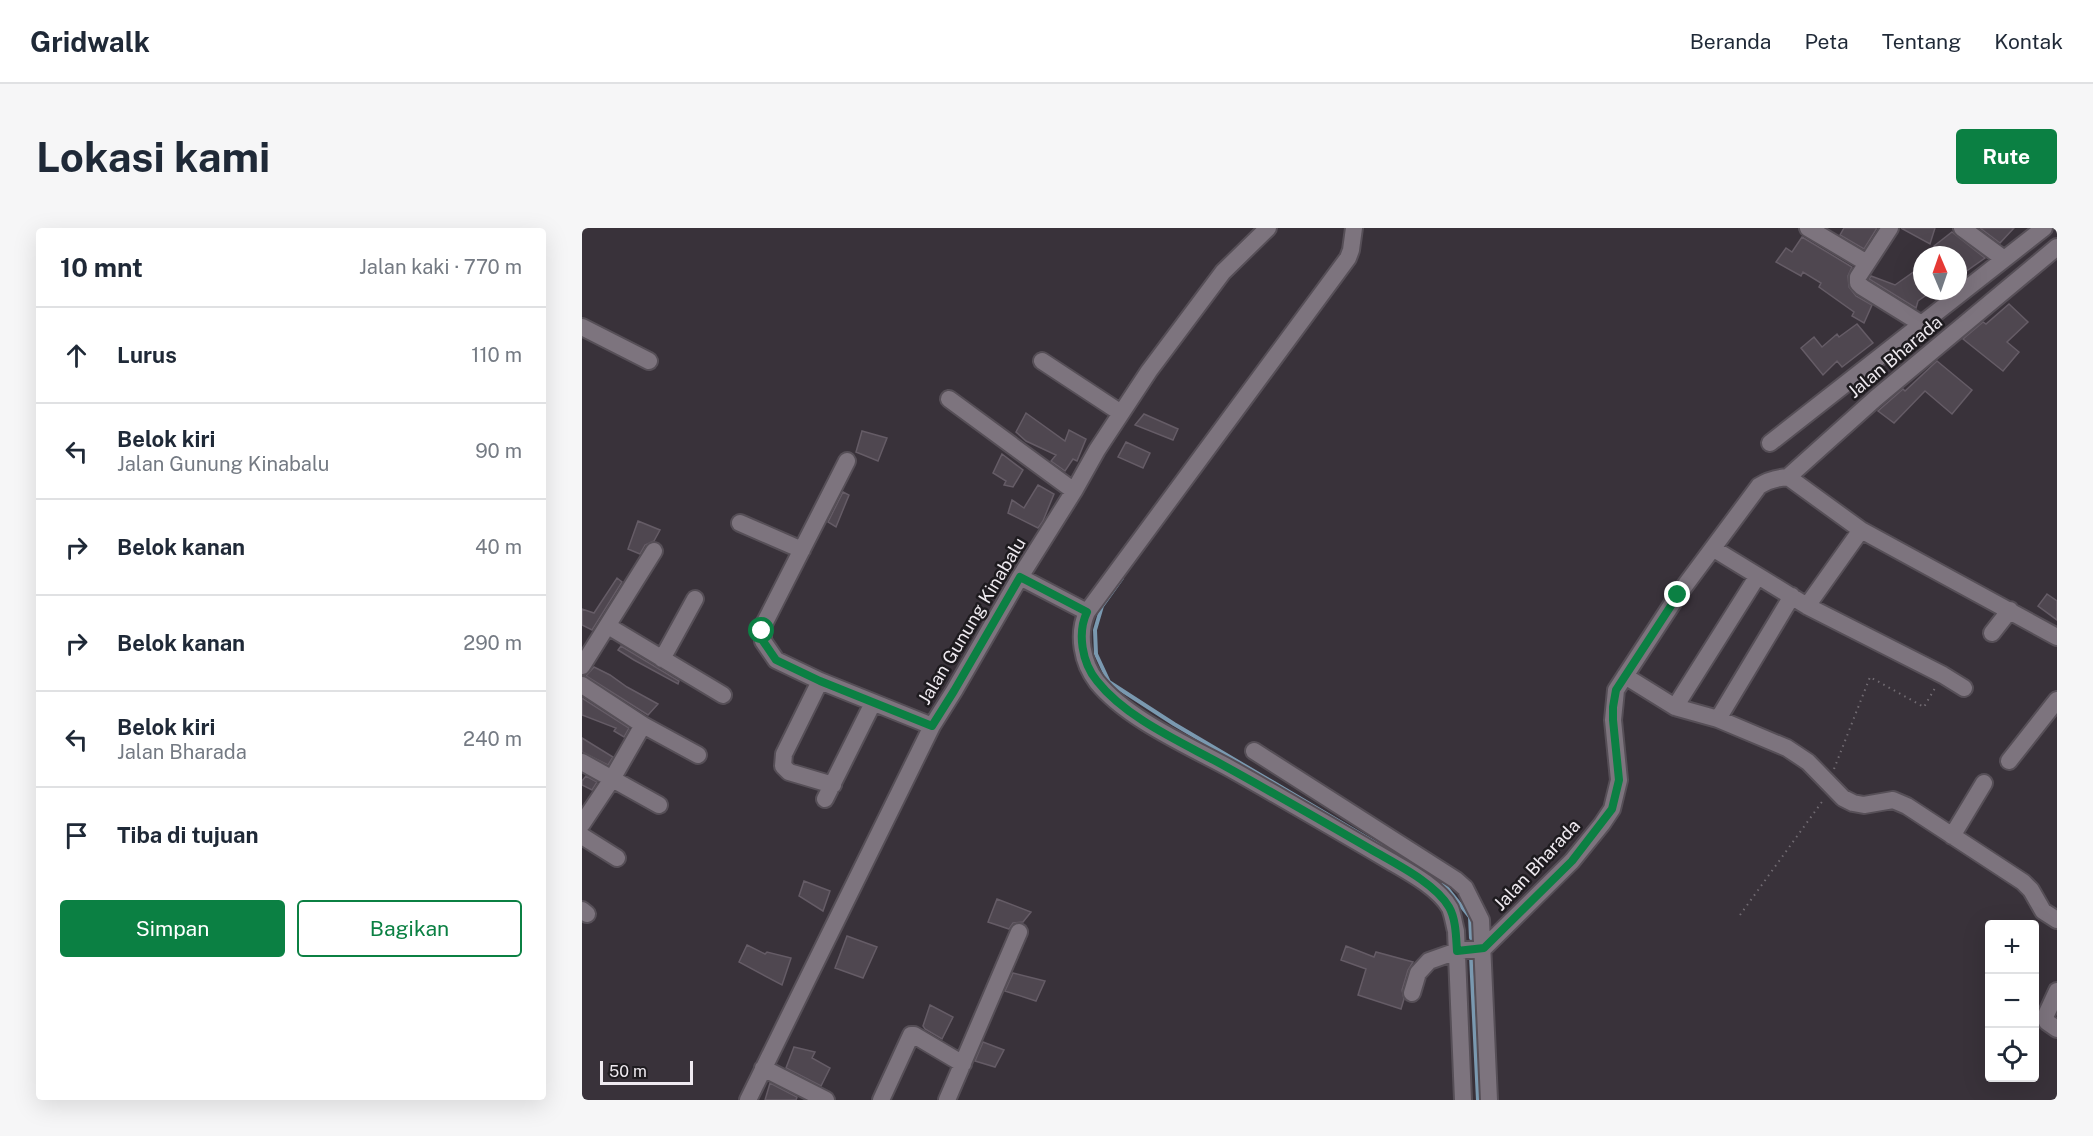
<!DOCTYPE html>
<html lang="id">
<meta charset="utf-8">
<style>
:root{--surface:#fff;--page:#f6f6f7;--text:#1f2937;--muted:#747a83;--line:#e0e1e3;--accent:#0b8043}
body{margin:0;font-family:"Public Sans",sans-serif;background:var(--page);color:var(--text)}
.controls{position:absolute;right:18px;bottom:18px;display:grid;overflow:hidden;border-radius:6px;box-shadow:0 6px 24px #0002}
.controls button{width:54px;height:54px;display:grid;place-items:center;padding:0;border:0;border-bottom:2px solid var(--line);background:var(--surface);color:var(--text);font:30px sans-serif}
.compass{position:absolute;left:1331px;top:18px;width:54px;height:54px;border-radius:50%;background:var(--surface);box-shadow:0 6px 24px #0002;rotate:358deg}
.scale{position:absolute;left:18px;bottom:15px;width:93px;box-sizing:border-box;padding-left:6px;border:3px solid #efeaf0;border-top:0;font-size:16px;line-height:21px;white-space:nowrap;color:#efeaf0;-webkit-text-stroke:4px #1e1b1f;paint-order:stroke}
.stop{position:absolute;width:18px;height:18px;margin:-14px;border:4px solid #0b8043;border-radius:50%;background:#fff}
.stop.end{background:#0b8043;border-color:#fff;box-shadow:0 2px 6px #0008}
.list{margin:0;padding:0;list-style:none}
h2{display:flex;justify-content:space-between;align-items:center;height:78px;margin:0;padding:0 24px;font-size:26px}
h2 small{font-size:20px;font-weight:400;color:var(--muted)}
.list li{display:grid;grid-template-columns:39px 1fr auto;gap:18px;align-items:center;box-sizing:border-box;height:96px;padding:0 24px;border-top:2px solid var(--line)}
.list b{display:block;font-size:22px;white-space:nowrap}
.list p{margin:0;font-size:20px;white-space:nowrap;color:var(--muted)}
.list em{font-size:20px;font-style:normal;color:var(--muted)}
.actions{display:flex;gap:12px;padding:18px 24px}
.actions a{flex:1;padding:14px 0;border:2px solid var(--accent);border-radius:6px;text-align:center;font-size:21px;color:var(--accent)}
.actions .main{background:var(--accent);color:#fff}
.icon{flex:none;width:33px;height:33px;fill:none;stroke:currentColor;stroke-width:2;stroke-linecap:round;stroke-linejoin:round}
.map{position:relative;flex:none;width:1475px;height:872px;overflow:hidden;border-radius:6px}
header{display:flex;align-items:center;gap:36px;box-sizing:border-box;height:84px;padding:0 30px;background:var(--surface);border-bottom:2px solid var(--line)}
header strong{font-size:28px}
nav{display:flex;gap:33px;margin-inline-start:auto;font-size:21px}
.intro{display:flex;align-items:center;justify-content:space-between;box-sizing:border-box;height:144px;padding:0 36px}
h1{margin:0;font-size:42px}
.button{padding:15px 27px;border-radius:6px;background:var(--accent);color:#fff;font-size:21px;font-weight:700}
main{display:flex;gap:36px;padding:0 36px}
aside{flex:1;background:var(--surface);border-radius:6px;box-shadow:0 6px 24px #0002}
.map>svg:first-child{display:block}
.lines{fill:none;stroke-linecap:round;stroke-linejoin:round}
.stream{stroke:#7a99b0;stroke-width:4}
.building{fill:#4f4750;stroke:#655c66;stroke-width:1.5}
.minor-casing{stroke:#564f57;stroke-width:20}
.path{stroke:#716b72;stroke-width:2;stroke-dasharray:1.5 4.5;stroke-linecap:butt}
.minor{stroke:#7d747e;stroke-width:16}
.route{stroke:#0b8043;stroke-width:8}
.labels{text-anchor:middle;stroke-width:5;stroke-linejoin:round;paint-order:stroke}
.street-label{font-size:18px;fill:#efeaf0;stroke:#1e1b1f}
</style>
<header>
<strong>Gridwalk</strong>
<nav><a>Beranda</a><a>Peta</a><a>Tentang</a><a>Kontak</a></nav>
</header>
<div class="intro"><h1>Lokasi kami</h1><a class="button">Rute</a></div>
<main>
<aside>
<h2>10 mnt<small>Jalan kaki · 770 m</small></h2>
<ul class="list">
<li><svg class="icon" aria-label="ahead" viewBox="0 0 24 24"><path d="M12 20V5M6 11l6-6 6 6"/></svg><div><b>Lurus</b></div><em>110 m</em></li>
<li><svg class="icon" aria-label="left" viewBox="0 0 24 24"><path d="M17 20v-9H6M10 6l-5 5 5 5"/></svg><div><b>Belok kiri</b><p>Jalan Gunung Kinabalu</p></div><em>90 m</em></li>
<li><svg class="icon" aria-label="right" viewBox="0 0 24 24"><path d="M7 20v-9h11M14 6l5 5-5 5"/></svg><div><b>Belok kanan</b></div><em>40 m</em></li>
<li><svg class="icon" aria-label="right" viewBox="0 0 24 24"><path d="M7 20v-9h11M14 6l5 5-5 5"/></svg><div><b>Belok kanan</b></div><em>290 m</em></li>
<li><svg class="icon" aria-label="left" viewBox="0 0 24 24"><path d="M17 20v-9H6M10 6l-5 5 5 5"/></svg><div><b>Belok kiri</b><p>Jalan Bharada</p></div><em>240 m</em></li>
<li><svg class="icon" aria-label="arrive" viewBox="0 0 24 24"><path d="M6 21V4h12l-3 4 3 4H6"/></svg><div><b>Tiba di tujuan</b></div></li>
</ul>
<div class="actions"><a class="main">Simpan</a><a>Bagikan</a></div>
</aside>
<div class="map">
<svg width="1475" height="872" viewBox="0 0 1475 872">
<rect width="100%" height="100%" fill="#39323a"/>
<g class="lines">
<path class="stream" d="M540,350L520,378L513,402L514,426L527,454L592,496L824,633
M833,638L861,655L888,689L889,710
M889,728L896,872"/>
</g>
<path class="building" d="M1262,0H1295L1282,21L1258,7Z
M1319,0H1353L1348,16Z
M1398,0H1432L1418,15Z
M1370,4L1403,30L1376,49V27H1353L1360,22L1352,18Z
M1220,9L1270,39L1266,48L1267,59L1274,68L1290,77L1282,95L1270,88L1272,84L1237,59L1239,55L1221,44L1219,48L1194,34L1204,20L1210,24Z
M1340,38V63H1350L1336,73L1334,80L1287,51L1289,48L1313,57Z
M1427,76L1446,94L1425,114L1437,124L1421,143L1381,111L1401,94L1404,96Z
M1275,96L1291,115L1260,139L1255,133L1241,147L1219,120L1232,109L1240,119L1255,106L1257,109Z
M1355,133L1390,162L1370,186L1343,163L1312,195L1296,183L1321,161L1323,163Z
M444,185L483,213L487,202L504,211L495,233L491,231L483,243L469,233L474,227L444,213L434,204Z
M562,186L596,201L591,212L553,197Z
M280,203L305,210L296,233L274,224Z
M544,214L568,225L561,240L536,229Z
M420,226L441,242L431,259L422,257L424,253L411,245Z
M456,257L472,266L461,293L456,300L426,285L430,272L442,280Z
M261,264L267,267L254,299L246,294Z
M56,293L78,302L72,313L63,317L58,326L46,321Z
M35,350L40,354L10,402L0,397V381L12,385Z
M1465,366L1475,373V392L1456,378Z
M39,418L97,453L96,456L52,432L36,422Z
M12,439L28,447L45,459L76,476L66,487L4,448Z
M0,470L47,500L42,509L32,503L34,500L0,487Z
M0,510L31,529L26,537L0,524Z
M4,548L15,554L10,562L0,557V553Z
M222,653L248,663L241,683L217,668Z
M415,671L449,684L441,694L431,695L427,701L406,694Z
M265,708L295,719L281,750L253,740Z
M165,717L183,726L185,724L209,730L200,757L157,734Z
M764,718L792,729L794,724L831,734L826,742L820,762L822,771L819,781L776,767L784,741L759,732Z
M431,745L463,753L454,773L423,763Z
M348,777L371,789L360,811L343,801L341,798Z
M401,814L422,822L413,839L393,833Z
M212,819L233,824L230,830L248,840L239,858L204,840Z
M188,855L215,869L214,872H183Z"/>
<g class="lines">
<defs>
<path id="minor" d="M772,0L769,22L766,30L505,384C495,406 500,435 515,454C545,491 607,518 649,541C702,571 755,602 808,633C827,644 857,660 868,680C871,687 872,696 874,703L881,872
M1226,0L1285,35
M1308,0L1276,49V55L1280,59L1338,95
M1380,0L1422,31
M0,99L67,133
M460,133L539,185
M367,171L492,263
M1188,215L1462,0
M265,233L181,398V413L194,432L238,453L350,498
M1206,249L1294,170L1475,19
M158,295L220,322
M1132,321L1225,378L1361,447L1382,460
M438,349L505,384
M1225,378L1279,302
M26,398L141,467
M1410,405L1428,382
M80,431L113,371
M0,438L72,323
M1043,448L1093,479L1136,491L1205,520L1226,534L1261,570L1271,575L1282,577L1311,572L1325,578L1441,654L1449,662L1461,683L1475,692
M238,453L202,526L201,538L207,544L251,557
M0,457L61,497L30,551L0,596
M1093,479L1175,349
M1136,491L1210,368
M61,497L116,527
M672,523L874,652L883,660L899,692L907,872
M1427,533L1475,472
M0,534L77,577
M243,571L291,475
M0,608L35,630
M1370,608L1402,555
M0,682L5,686
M1475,763L1463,789L1465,794L1475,801
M830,765L836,745L847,733L875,723L902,720L990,633L1020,596L1030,581L1037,552L1031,492L1034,462L1096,367L1177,258C1186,252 1194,250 1206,249L1279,302L1475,409
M181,840L244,872
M166,872L350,498L372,463L438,349L492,263L515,222L567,143L641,44L686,0
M299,872L329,807H332L381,836
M365,872L437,704"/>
</defs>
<use href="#minor" class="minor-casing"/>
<path class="path" d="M1252,541L1288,449L1342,479L1353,460
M1158,687L1242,571"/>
<use href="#minor" class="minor"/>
</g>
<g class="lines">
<path class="route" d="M180,403L181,413L194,432L238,453L350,498L372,463L438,349L505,384C495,405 500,435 515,453C544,490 599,514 639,536C690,564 740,593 790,622C814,636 853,655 867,679C874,691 874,709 875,723L902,720L990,633L1030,581L1037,552L1031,492V479L1034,462L1096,367"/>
</g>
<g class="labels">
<g class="street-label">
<text transform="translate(1313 129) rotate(-40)" y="6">Jalan Bharada</text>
<text transform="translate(390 393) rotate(-59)" y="6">Jalan Gunung Kinabalu</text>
<text transform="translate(955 637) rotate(-47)" y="6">Jalan Bharada</text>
</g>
</g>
</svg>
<div class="controls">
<button>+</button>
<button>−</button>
<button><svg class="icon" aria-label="locate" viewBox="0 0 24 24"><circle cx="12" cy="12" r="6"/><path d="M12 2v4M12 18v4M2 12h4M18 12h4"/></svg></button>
</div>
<svg class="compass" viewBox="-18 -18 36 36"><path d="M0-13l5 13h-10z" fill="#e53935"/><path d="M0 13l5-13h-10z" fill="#747a83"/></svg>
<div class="scale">50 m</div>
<div class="stop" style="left:180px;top:403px"></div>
<div class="stop end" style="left:1096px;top:367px"></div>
</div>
</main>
